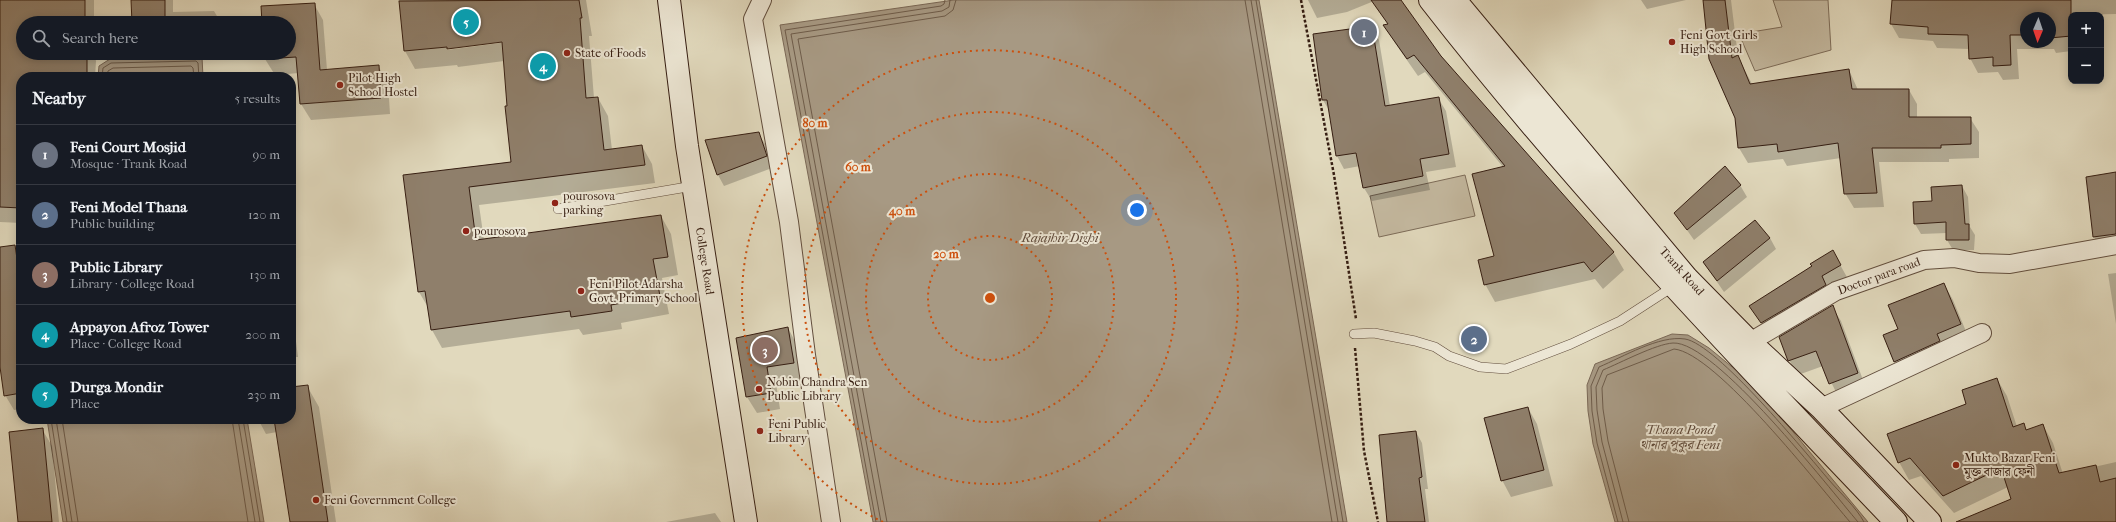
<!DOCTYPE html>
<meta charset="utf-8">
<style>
:root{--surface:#171b24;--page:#20242c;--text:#f1f3f6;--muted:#9ea1a6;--line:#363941;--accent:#c59692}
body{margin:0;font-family:"IM FELL French Canon","Noto Serif Bengali",serif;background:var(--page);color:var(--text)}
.controls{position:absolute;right:12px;top:12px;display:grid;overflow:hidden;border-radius:8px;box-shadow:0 2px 10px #0003}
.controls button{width:36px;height:36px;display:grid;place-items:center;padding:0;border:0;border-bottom:1px solid var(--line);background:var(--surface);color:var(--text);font:20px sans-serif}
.compass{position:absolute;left:2020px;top:12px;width:36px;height:36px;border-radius:50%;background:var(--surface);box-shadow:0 2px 10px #0003;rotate:182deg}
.you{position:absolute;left:1137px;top:210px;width:14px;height:14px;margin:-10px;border:3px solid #fff;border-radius:50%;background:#1a73e8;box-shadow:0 0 0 6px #1a73e833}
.badge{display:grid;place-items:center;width:26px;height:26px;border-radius:50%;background:var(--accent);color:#fff;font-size:13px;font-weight:700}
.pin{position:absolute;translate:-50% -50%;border:2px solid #fff;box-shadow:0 1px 4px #0006}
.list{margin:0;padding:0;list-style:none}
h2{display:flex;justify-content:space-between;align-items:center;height:52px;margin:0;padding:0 16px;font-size:17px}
h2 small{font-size:13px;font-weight:400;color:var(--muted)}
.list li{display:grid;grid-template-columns:26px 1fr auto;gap:12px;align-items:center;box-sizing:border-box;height:60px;padding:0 16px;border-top:1px solid var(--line)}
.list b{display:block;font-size:15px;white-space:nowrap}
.list p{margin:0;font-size:13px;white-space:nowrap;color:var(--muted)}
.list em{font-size:13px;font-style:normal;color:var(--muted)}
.icon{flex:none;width:22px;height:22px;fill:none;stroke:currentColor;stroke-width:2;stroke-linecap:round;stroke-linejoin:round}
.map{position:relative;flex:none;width:2116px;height:522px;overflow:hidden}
.search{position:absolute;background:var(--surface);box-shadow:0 2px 10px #0003;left:16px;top:16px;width:280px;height:44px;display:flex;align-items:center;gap:10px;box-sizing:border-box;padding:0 14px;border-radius:22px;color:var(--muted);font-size:15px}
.panel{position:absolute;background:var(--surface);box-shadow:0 2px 10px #0003;left:16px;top:72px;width:280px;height:352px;border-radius:16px}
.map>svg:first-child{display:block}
.green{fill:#c4b9a0;stroke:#7d6c59}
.water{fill:#a79983;stroke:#7a6856}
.shadow{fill:#0003;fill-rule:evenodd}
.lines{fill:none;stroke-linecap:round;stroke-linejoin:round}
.shore{stroke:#6e5c4a;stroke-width:1}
.building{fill:#8f7f6b;stroke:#361e12}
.lane-casing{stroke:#614d3d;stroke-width:10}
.street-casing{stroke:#614d3d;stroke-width:20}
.secondary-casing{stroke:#361e12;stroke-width:24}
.path{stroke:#361e12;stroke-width:2.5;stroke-dasharray:3 2;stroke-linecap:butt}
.lane{stroke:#ece6d4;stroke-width:9}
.street{stroke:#ece6d4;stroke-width:18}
.secondary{stroke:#ece6d4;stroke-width:22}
.ring{fill:none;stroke:#cd500d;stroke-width:2;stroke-dasharray:2 4}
.poi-dot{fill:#8f2418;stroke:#ece6d4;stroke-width:1.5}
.labels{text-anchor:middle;stroke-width:4;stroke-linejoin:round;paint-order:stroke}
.poi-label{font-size:12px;fill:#361e12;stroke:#ece6d4;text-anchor:start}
.street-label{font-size:12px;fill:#361e12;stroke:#ece6d4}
.water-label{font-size:13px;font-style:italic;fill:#5e493a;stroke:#ece6d4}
.centre{fill:#cd500d;stroke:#ece6d4;stroke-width:2}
.ring-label{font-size:12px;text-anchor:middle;font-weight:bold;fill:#cd500d;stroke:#ece6d4;stroke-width:4;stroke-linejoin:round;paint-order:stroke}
</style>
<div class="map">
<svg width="2116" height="522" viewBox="0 0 2116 522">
<rect width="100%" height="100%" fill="#e1d9bd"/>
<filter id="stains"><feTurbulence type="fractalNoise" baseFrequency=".005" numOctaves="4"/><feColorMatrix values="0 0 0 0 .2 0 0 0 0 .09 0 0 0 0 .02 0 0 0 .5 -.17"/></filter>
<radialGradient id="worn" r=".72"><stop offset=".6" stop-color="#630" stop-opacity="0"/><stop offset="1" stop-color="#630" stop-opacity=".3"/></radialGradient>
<path class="green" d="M1773,0H1828L1831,50L1755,71L1739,34L1782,27Z
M1465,175L1475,216L1379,237L1370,196Z"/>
<path class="water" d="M954,0H1259L1347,522H873L780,25Z
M202,57L203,77H98L99,66L110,59Z
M1672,334L1688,335L1709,348L1737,371L1789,427L1868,522H1615L1593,444L1588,411L1587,385L1595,364Z
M47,419H247L264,522H63Z"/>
<path class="shadow" d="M0,0H94V23H23V53H94L96,61L95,77H21V223L0,222Z
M132,0H173V12L214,11L221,23H133Z
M398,0H586L592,36H589L594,98H598L608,116L612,150L642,146L652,164L655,183L479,205L484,240L661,216L671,234L678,275L662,278L669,314L621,323L622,329L583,335L579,329L442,348L432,330L429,309L419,292L404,176L512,163L504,61L458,67L457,65L415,69L405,51L400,4ZM507,40V42L447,50V48Z
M1308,0H1400L1440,57L1614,253L1624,270L1603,289L1595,279L1495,302L1485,284L1496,257L1503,167L1425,72L1418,76L1395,43L1385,25H1389L1374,1L1347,12L1317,18Z
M1641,0H1686L1647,9Z
M1704,0H1731L1738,57L1752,84L1849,70L1858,90H1909L1917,104V118H1970L1979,132V158L1949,159V162H1879L1884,207L1854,208L1845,193L1841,158L1787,166L1783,159L1748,163L1739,148L1736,118Z
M1893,0H2116V14L2071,15V51L2056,53L2054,49H2017L2019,79L2003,80L1998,72L1978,73L1970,58V49L1937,48L1933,41L1899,38L1891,24ZM2026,18H2050V42H2026Z
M314,4L323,20L327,70L378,66L388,83L390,114L311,120L301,104L299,73L275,75L265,59V53H289V23H263Z
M1372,27L1379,40L1390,106L1438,98L1446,111L1456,167L1426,172L1430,190L1372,201L1364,188L1360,166L1344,169L1337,156L1330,112L1323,100Z
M140,53H174V56H142Z
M758,133L765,144L772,168L724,186L718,175L706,140Z
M2116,173V249L2102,250L2094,237Z
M1740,185L1747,197L1694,240L1675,213Z
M1962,186L1968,197L1970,227L1975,235L1974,250H1953L1947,240V233L1921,234L1915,224L1914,203L1933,202Z
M1770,238L1776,249L1724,292L1704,263Z
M21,245V409L14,410L5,395L0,359V248Z
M1833,252L1848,279L1770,336L1751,306Z
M2116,273V324L2108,274Z
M1944,284L1953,300L1970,341L1904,378L1884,336L1899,330Z
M291,303L298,357H291Z
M1832,307L1841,321L1866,388L1839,398L1823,366L1798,375L1789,360Z
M788,328L797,345L803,379L776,383L780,409L757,413L747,397Z
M1997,379L2007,396L2017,427L2023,425L2027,430L2043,425L2053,443L2063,474L2116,462V522H1971L2012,499L2008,487L1954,513L1921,476L1909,480L1899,462Z
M307,386L319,407L336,522H291L277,432L266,434L258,419H291V389Z
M1528,408L1537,424L1553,486L1511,497L1502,480Z
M42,429L52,446L59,522H19Z
M1416,432L1422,443L1428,489H1425L1429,522H1388L1383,488L1386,487Z
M715,513L721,522H666Z"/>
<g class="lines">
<path class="shore" d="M1245,0L1332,522
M1251,0L1338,522
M1256,0L1343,522
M102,77L103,68L111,63L196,61L198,63L199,77
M107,77L108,71L113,68L191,66L193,68L194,77
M113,77L115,73H185L188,77
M51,419L67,522
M56,419L72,522
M62,419L78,522
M232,419L248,522
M238,419L255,522
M243,419L260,522
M876,522L785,30L941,6L944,4L945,0
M881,522L791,34L942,11L949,7L950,0
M887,522L798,39L945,16L953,10L956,0
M1618,522L1597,443L1592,411L1591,386L1599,367C1623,357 1659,335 1685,339C1717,344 1805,452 1829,480C1840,493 1856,507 1864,522
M1623,522L1602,442L1597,410L1596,387L1603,370C1620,363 1656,344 1673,343C1715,341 1829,488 1858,522
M1629,522L1608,441L1603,409L1602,388L1607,375L1674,349C1716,353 1819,486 1850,522"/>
</g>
<path class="building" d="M0,0H85V23H23V53H87V77H21V208L0,207Z
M131,0H165V23H132Z
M579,0L582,18H580L586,98L598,97L604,150L642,145L645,165L469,187L476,240L661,215L668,257L653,259L660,296L611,305L612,311L571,317L570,311L431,330L425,291L418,292L403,175L511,162L505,106H507L502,42L447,49V47L404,51L399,1Z
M1371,0H1401L1441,56L1614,252L1592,272L1584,262L1484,285L1478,260L1494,256L1472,174L1505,166L1414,55L1407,59L1383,25L1388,24Z
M1703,0H1725L1732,58L1738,55L1750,84L1849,69L1852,89H1909V117H1971V144L1941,145V148H1872L1877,193L1844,194L1838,143L1778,152L1777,144L1738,148L1735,118L1709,59Z
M1892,0H2071V36L2050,38V18H2026V35H2010L2011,65L1993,66V57L1969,59L1968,35L1928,34V27L1890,24Z
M315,3L320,70L379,65L381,98L300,104L296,57L264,59V53H289V23H262L261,6Z
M1372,26L1385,106L1439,97L1449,154L1420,159L1423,176L1363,188L1356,153L1336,156L1327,100H1322L1313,34Z
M759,132L767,156L717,175L705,140Z
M1725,166L1741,185L1687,230L1674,213Z
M2116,172V234L2093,237L2086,177Z
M1962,185L1965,224H1969V240H1946V222L1914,224L1913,202L1932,201L1931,187Z
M1755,220L1770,238L1717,281L1703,262Z
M15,245L21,286V393L4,396L0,367V247Z
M1833,250L1841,265L1822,276L1826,285L1761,323L1749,306L1812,266L1810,264Z
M1944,283L1961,324L1937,334L1940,341L1894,362L1883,335L1898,329L1888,305Z
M1833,305L1858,373L1829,384L1816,351L1788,361L1779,337Z
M788,327L794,363L767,367L771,393L746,397L736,338Z
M1997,378L2013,427L2024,423L2026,430L2043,424L2059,473L2096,465L2100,482L2116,478V522H1956L2011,499L2001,468L1943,496L1910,458L1898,463L1887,434L1966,404L1962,390Z
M308,385L328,522H290L274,419H291V387Z
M1528,407L1544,470L1501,481L1484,418Z
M43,428L52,522H18L9,432Z
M1416,431L1422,477L1419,478L1425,522H1387L1379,435Z"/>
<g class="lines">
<defs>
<path id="lane" d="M558,209L693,186
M1354,334L1374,333L1415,341L1435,347L1449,356L1480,367L1506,369L1571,344L1620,321L1674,286"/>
<path id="street" d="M762,0L753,19L789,222L806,355L831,522
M1750,342L1836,291L1924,260L1954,258L1979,263L2010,264L2116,245
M1821,408L1982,333"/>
<path id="secondary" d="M669,0L687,146L746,522
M1430,0C1573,184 1735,354 1896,522
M1455,0L1687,278L1750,342L1821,408L1930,522"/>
</defs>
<use href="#lane" class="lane-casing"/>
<use href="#street" class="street-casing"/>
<use href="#secondary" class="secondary-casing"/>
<path class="path" d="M1301,0L1334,175L1356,319
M1355,348L1364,451L1378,522"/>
<use href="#lane" class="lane"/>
<use href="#street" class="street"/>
<use href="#secondary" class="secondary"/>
</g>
<g class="ring">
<circle cx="990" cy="298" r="62"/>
<circle cx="990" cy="298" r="124"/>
<circle cx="990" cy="298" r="186"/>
<path d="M883 522A248 248 0 1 1 1097 522"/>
</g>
<g class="poi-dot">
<circle cx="1672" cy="42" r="4"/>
<circle cx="567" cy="53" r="4"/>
<circle cx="340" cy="85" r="4"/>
<circle cx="555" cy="203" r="4"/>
<circle cx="466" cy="231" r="4"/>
<circle cx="581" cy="291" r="4"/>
<circle cx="759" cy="389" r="4"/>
<circle cx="760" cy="431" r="4"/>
<circle cx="1956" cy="465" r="4"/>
<circle cx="316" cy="500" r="4"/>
</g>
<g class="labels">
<g class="poi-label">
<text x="1680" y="39">Feni Govt Girls<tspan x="1680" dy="14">High School</tspan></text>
<text x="575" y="57">State of Foods</text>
<text x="348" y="82">Pilot High<tspan x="348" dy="14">School Hostel</tspan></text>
<text x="563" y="200">pourosova<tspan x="563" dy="14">parking</tspan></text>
<text x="474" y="235">pourosova</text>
<text x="589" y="288">Feni Pilot Adarsha<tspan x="589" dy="14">Govt. Primary School</tspan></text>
<text x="767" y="386">Nobin Chandra Sen<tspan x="767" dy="14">Public Library</tspan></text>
<text x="768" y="428">Feni Public<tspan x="768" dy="14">Library</tspan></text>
<text x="1964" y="462">Mukto Bazar Feni<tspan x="1964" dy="14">মুক্ত বাজার ফেনী</tspan></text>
<text x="324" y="504">Feni Government College</text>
</g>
<g class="street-label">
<text transform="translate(705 261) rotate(81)" y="4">College Road</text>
<text transform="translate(1682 271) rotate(48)" y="4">Trank Road</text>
<text transform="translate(1879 276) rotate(-20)" y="4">Doctor para road</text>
</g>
<g class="water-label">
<text x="1060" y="242">Rajajhir Dighi</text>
<text x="1680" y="434">Thana Pond<tspan x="1680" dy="15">থানার পুকুর Feni</tspan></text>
</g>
</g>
<circle cx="990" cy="298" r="6" class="centre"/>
<g class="ring-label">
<text x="815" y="127">80 m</text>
<text x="858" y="171">60 m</text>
<text x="902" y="215">40 m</text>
<text x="946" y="258">20 m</text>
</g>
<rect width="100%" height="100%" filter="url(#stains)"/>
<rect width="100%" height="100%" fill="url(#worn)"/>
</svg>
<div class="controls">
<button>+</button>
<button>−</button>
</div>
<svg class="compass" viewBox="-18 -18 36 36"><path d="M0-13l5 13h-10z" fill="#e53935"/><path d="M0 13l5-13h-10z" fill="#9ea1a6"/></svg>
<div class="you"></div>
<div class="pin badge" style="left:1364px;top:32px;background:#6b7280">1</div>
<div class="pin badge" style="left:1474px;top:339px;background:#5c6f8a">2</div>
<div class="pin badge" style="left:765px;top:350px;background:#8d6e63">3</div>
<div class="pin badge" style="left:543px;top:66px;background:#0f9aa8">4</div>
<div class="pin badge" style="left:466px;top:22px;background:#0f9aa8">5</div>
<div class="search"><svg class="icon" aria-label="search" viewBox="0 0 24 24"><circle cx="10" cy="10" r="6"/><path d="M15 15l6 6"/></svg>Search here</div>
<section class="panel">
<h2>Nearby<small>5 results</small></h2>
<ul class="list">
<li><span class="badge" style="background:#6b7280">1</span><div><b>Feni Court Mosjid</b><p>Mosque · Trank Road</p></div><em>90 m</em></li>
<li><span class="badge" style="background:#5c6f8a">2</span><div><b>Feni Model Thana</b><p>Public building</p></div><em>120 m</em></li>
<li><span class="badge" style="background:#8d6e63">3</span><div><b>Public Library</b><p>Library · College Road</p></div><em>130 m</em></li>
<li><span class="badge" style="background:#0f9aa8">4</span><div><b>Appayon Afroz Tower</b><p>Place · College Road</p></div><em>200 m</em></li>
<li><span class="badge" style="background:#0f9aa8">5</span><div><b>Durga Mondir</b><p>Place</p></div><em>230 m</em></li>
</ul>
</section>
</div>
